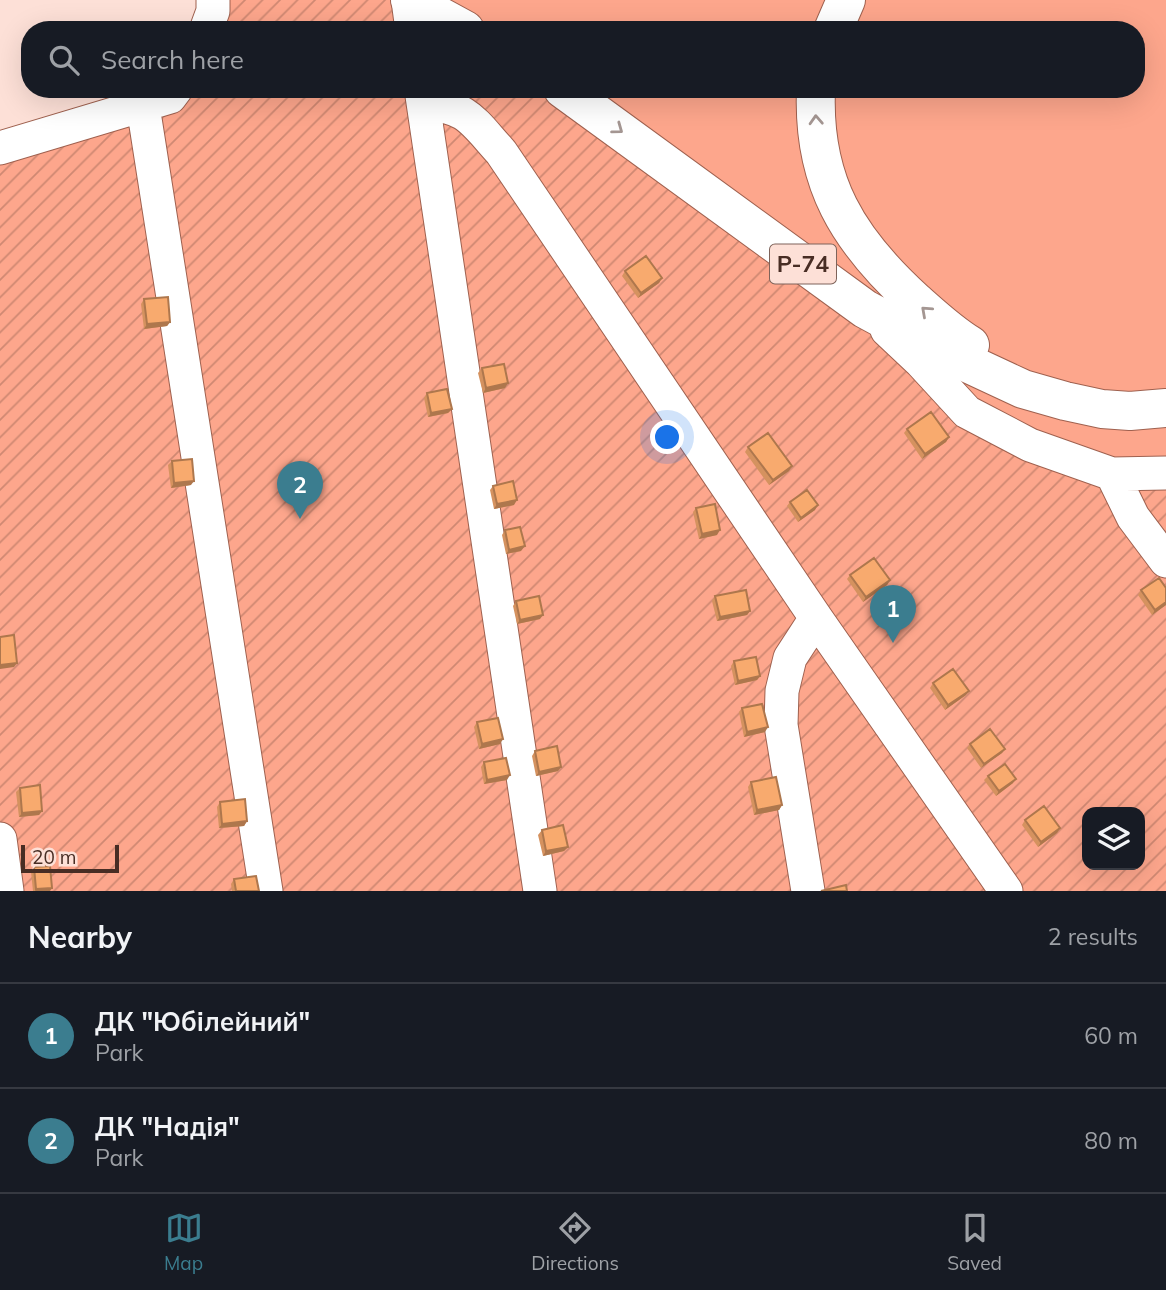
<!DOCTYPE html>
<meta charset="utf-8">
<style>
:root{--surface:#171b24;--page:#20242c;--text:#f1f3f6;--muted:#9ea1a6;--line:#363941;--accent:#3b7d8f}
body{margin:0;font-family:Mulish,sans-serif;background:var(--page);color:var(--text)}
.controls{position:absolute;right:21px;bottom:21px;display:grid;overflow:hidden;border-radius:14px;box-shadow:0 7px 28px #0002}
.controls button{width:63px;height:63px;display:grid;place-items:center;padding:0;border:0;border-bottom:2px solid var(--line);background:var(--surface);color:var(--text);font:35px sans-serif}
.scale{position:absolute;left:21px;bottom:18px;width:98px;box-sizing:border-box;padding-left:7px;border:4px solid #482d24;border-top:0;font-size:19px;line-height:24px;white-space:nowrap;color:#482d24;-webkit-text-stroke:5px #fde0d7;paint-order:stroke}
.you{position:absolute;left:668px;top:438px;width:24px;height:24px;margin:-18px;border:5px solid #fff;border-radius:50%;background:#1a73e8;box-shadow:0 0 0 10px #1a73e833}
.badge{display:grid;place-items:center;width:46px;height:46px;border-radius:50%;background:var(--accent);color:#fff;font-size:23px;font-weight:700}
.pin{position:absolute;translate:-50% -58px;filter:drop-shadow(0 2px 4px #0008)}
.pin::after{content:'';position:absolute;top:37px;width:24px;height:21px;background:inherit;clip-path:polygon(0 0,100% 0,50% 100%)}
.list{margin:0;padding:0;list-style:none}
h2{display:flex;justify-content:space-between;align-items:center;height:91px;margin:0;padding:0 28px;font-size:30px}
h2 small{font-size:23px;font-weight:400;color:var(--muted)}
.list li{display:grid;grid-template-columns:46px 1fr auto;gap:21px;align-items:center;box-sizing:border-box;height:105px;padding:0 28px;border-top:2px solid var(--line)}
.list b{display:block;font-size:26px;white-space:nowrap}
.list p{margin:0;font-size:23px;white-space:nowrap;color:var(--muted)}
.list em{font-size:23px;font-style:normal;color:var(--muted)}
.icon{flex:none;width:38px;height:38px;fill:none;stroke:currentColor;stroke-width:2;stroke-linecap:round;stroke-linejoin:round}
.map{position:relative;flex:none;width:1166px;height:891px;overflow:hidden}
.search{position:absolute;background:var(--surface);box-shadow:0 7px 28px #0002;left:21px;right:21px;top:21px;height:77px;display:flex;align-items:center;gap:18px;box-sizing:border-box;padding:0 24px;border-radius:28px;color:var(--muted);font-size:26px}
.sheet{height:301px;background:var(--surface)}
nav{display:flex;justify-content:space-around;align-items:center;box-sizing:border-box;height:98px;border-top:2px solid var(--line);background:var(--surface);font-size:19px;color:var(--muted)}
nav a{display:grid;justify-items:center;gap:4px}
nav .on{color:var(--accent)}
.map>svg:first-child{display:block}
.grass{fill:#fda68c}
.garden{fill:url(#garden-furrows);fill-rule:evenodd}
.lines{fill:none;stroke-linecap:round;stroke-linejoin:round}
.minor-casing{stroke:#9f614f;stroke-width:35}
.major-casing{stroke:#9f614f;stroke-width:40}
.minor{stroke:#fff;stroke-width:33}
.major{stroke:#fff;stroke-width:38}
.wall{fill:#d5925f}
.shaded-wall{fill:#ae774d}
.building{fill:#f8aa6e;stroke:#ae774d;stroke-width:2}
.oneway{stroke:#a49692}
.labels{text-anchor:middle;stroke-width:5;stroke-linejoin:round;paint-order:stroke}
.shield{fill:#fde0d7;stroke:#7e635a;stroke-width:2}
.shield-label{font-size:23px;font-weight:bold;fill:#482d24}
</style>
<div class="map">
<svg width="1166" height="891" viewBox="0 0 1166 891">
<defs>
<pattern id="garden-furrows" width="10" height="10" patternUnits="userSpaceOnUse" patternTransform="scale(1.75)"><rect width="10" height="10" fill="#fda68c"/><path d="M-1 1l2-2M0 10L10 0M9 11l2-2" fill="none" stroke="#cf8872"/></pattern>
</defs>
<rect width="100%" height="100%" fill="#fde0d7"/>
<path class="grass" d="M410,0H1166V473L1030,445L563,89H1136V30H465Z"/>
<path class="garden" d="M213,0H410L465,30H206Z
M176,89H563L1030,445L1166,473V891H0V148ZM1087,812H1140V865H1087Z"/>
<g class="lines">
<defs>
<path id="minor" d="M408,0L412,30
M206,30L213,11V0
M421,89L540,891
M423,103C468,107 472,120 501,152L816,618L1006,891
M143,106L266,891
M0,148L170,97L176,89
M887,330L921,362L967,412L1030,445L1112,474L1166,473
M1112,474L1133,517L1166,561
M0,839L7,891
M808,891L781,725L782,691L790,658L816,618"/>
<path id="major" d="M410,0L465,30
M833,30L846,0
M563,89L865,309L950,355L1023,389L1065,401L1102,409L1130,411L1166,408
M816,89C812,182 848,240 915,301C932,316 950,333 970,345"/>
</defs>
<use href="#minor" class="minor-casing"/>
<use href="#major" class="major-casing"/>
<use href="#minor" class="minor"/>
<use href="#major" class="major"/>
</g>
<path class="wall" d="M625,271L662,278L659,283L638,298L622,276Z
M144,299L170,322L167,326L144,329L141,304Z
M482,368L505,388L483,393L478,373Z
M427,393L452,409L448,413L428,417L424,398Z
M907,429L949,437L946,442L922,459L904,433Z
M748,447L789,471L769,485L745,452Z
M172,461L191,485L171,488L168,465Z
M493,486L514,505L494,509L490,490Z
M790,502L815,510L798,522L787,506Z
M696,508L717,535L699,539L693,512Z
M505,530L521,551L506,554L502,535Z
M850,575L890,580L887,585L863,602L847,579Z
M1166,588V605L1152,615L1138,595L1141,590Z
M715,596L750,611L747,615L717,621L712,601Z
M516,601L540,619L517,624L513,606Z
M734,661L760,676L757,680L735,685L731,666Z
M933,683L966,695L945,710L930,688Z
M742,708L765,732L744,737L739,712Z
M477,722L500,744L479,749L474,727Z
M970,744L1005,749L1002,753L981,768L967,748Z
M535,751L561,767L558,771L536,776L532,756Z
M484,762L507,780L484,784L481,767Z
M988,776L1013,783L996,796L984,780Z
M751,782L782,805L779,810L754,815L748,787Z
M20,788L42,811L39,815L19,817L16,792Z
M220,802L247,821L244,826L219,828L217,807Z
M1025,820L1060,828L1057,833L1038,847L1022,825Z
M542,830L568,847L564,851L543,856L538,835Z
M34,867L50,891H33L31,872Z
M234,879L259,891H232L231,884Z"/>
<path class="shaded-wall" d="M662,278L659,283L638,298L641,293Z
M170,322L167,326L144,329L147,324Z
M508,383L505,388L483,393L486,388Z
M452,409L448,413L428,417L431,413Z
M949,437L946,442L922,459L925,454Z
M792,466L789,471L769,485L773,480Z
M194,481L191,485L171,488L174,483Z
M517,500L514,505L494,509L497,504Z
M818,505L815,510L798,522L801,518Z
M720,530L717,535L699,539L702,534Z
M525,546L521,551L506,554L509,550Z
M890,580L887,585L863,602L866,597Z
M1166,602V605L1152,615L1155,610Z
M750,611L747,615L717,621L720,617Z
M543,615L540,619L517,624L520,620Z
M17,663L14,667L0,669V665Z
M760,676L757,680L735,685L738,681Z
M969,691L966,695L945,710L948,705Z
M768,727L765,732L744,737L747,732Z
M503,739L500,744L479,749L482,744Z
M1005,749L1002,753L981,768L984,764Z
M561,767L558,771L536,776L539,772Z
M510,775L507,780L484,784L487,780Z
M1016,779L1013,783L996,796L999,791Z
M782,805L779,810L754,815L757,810Z
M42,811L39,815L19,817L22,813Z
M247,821L244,826L219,828L222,824Z
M1060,828L1057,833L1038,847L1041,842Z
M568,847L564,851L543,856L546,851Z
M52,888L50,891H35L36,889Z"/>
<path class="building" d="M646,256L662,278L641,293L625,271Z
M168,297L170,322L147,324L144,299Z
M504,364L508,383L486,388L482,368Z
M447,389L452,409L431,413L427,393Z
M931,412L949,437L925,454L907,429Z
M768,433L792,466L773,480L748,447Z
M192,459L194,481L174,483L172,461Z
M513,481L517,500L497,504L493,486Z
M807,490L818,505L801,518L790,502Z
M715,504L720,530L702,534L696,508Z
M520,527L525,546L509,550L505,530Z
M874,558L890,580L866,597L850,575Z
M1159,578L1166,588V602L1155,610L1141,590Z
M746,590L750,611L720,617L715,596Z
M539,596L543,615L520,620L516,601Z
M14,635L17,663L0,665V637Z
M756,657L760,676L738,681L734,661Z
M953,669L969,691L948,705L933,683Z
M762,704L768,727L747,732L742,708Z
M498,718L503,739L482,744L477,722Z
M990,729L1005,749L984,764L970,744Z
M557,746L561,767L539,772L535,751Z
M506,758L510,775L487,780L484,762Z
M1005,764L1016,779L999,791L988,776Z
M776,777L782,805L757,810L751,782Z
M40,785L42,811L22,813L20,788Z
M245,799L247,821L222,824L220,802Z
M1044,806L1060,828L1041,842L1025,820Z
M563,825L568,847L546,851L542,830Z
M50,866L52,888L36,889L34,867Z
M256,876L259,891H236L234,879Z
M846,885L847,891H821Z"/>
<defs><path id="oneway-chevron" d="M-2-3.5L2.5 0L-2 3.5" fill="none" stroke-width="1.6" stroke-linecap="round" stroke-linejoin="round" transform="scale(1.75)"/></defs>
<g class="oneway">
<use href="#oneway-chevron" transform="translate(816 120) rotate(-93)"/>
<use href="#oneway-chevron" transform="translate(618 129) rotate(36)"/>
<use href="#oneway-chevron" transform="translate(926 311) rotate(-138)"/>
</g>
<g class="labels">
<rect class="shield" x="770" y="244.5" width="66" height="39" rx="5"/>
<g class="shield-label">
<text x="803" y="272">Р-74</text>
</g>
</g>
</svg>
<div class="controls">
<button><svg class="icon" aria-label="layers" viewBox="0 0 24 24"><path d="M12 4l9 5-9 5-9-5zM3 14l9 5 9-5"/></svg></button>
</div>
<div class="scale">20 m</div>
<div class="you"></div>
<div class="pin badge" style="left:893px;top:643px">1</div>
<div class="pin badge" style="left:300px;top:519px">2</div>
<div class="search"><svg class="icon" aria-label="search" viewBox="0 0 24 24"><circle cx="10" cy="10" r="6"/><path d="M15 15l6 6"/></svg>Search here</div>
</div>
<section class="sheet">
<h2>Nearby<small>2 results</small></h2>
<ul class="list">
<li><span class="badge">1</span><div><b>ДК &quot;Юбілейний&quot;</b><p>Park</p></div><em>60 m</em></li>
<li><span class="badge">2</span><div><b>ДК &quot;Надія&quot;</b><p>Park</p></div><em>80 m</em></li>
</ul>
</section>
<nav>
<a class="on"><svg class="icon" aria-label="map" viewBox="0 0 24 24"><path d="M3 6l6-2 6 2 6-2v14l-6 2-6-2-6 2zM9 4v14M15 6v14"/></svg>Map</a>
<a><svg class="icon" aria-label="directions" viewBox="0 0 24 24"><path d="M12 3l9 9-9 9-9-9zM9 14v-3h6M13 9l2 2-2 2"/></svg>Directions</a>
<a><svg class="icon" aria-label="saved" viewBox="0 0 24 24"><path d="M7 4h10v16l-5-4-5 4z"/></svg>Saved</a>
</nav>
